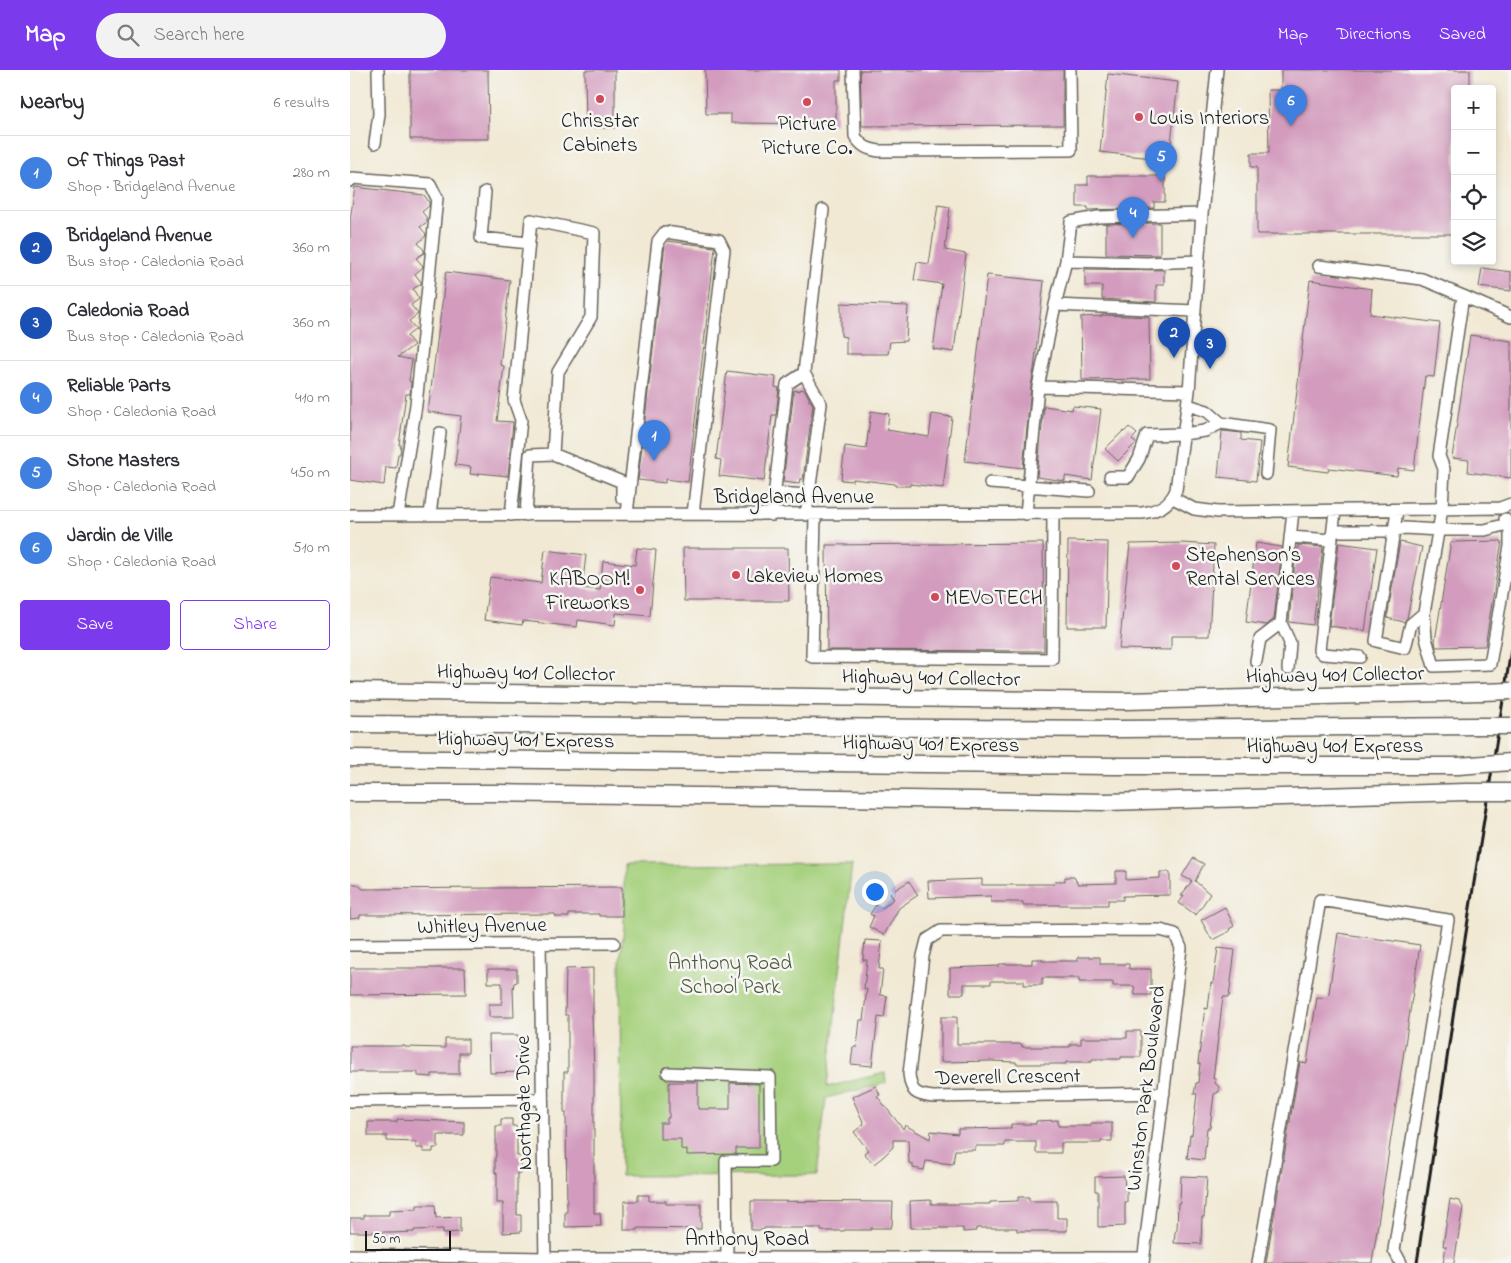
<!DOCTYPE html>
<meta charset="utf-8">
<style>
:root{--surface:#fff;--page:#f2f2f3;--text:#2b2b33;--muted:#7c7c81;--line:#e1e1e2;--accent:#7c3aed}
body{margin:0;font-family:"Indie Flower",sans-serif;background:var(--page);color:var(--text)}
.controls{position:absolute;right:15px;top:15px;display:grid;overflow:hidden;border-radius:5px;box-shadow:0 2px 8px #0003}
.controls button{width:45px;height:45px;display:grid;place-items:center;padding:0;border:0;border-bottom:1px solid var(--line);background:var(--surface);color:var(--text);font:25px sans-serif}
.scale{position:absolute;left:15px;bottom:12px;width:86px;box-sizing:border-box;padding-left:5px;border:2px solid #1c1c1c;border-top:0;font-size:14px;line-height:18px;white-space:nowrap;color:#1c1c1c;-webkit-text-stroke:4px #f6f6f2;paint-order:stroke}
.you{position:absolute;left:524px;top:821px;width:18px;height:18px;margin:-12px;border:4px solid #fff;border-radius:50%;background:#1a73e8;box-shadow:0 0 0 8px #1a73e833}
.badge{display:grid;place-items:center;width:32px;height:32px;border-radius:50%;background:var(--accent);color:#fff;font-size:16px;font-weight:700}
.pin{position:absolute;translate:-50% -41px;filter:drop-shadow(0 1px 2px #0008)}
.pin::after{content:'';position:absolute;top:26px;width:18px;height:15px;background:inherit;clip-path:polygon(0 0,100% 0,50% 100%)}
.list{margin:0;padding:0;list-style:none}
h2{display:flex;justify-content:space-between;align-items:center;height:65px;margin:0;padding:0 20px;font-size:21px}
h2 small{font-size:16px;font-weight:400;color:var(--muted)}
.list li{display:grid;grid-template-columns:32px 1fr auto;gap:15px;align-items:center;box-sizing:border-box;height:75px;padding:0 20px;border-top:1px solid var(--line)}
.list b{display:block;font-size:19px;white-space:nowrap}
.list p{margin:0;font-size:16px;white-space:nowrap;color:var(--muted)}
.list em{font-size:16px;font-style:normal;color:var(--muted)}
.actions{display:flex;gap:10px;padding:15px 20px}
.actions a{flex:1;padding:11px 0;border:1px solid var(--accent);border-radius:5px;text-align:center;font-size:18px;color:var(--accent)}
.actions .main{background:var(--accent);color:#fff}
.icon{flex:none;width:28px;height:28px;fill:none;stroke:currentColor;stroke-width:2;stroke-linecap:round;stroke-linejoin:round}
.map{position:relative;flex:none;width:1161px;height:1193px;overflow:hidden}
header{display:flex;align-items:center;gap:30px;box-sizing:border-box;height:70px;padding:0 25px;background:var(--accent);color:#fff}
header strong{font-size:24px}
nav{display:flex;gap:28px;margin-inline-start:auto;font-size:18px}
.search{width:350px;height:45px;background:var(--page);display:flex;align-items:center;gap:12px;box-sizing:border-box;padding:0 18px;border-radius:28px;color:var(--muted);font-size:19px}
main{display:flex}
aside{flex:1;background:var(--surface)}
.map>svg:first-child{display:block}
.green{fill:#a5d07c;stroke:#60764c}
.building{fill:#d39cbe}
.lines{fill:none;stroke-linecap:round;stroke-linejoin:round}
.minor-casing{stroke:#67645c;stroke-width:14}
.highway-casing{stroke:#67645c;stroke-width:19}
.minor{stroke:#fff;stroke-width:11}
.highway{stroke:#fff;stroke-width:16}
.rail{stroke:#1c1c1c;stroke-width:3}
.highway-bridge-casing{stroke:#67645c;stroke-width:19;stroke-linecap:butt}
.highway-bridge{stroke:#fff;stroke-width:16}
.poi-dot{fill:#d1495b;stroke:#f6f6f2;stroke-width:2}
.labels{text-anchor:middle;stroke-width:5;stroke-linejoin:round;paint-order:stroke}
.poi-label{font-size:21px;fill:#1c1c1c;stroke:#f6f6f2;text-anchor:start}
.street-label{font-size:21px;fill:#1c1c1c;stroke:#f6f6f2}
.park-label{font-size:21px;fill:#4c5b3e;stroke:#f6f6f2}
</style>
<header>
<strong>Map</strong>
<div class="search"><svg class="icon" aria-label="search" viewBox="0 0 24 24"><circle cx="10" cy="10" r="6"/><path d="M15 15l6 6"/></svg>Search here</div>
<nav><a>Map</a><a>Directions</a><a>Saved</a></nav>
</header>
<main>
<aside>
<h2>Nearby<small>6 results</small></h2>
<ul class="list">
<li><span class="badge" style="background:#3f7fe0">1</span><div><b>Of Things Past</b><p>Shop · Bridgeland Avenue</p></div><em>280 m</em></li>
<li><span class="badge" style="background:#1a4fb4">2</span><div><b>Bridgeland Avenue</b><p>Bus stop · Caledonia Road</p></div><em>360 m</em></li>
<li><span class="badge" style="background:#1a4fb4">3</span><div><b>Caledonia Road</b><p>Bus stop · Caledonia Road</p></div><em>360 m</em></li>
<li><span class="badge" style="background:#3f7fe0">4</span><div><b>Reliable Parts</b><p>Shop · Caledonia Road</p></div><em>410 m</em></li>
<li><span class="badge" style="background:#3f7fe0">5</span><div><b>Stone Masters</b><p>Shop · Caledonia Road</p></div><em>450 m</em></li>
<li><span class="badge" style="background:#3f7fe0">6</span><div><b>Jardin de Ville</b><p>Shop · Caledonia Road</p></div><em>510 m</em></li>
</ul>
<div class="actions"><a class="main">Save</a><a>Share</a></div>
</aside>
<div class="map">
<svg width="1161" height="1193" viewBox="0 0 1161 1193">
<rect width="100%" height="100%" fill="#f6f6f2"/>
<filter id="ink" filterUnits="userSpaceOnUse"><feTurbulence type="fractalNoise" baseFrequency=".02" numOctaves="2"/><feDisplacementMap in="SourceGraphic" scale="10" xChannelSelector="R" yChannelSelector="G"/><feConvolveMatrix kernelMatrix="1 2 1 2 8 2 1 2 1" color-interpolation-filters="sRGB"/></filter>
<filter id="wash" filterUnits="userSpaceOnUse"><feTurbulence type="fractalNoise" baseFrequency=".0096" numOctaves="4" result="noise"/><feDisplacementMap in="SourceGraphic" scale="20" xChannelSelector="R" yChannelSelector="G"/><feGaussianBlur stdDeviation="1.12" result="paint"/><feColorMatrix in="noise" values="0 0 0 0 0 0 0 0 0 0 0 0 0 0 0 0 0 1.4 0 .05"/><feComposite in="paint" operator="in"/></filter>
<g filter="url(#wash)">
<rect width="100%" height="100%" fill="#f1e9d4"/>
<path class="green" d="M502,794L477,1017L535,1003L536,1013L476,1028L467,1105L271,1106L270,892L274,858V795Z"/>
<g id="blocks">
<path class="building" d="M60,0H138L139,69H60Z
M235,0H265V58H236Z
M355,0H491V10H486V54L381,53V44H356Z
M510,0H713V55L512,56Z
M931,0H1120V19H1105V164H907V97H901V83H919L918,20H931Z
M758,4L828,12L819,90L750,82Z
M738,106H815V132H804V138L738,140V137H727V115H738Z
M5,117L74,125L79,132V136L72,142L77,148V152L70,157L76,164L75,167L68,173L74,180V183L66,188L73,196L72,198L65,204L71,212V214L63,219L69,229L61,235L68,244L59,251L66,259L57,266L64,275L48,287L62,290L59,311L61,312L60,324H56L49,375H51L50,384H48L46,398L36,397L34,415L0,410V150Z
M588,135L600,137L595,180L616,184L604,282L583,279L592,214L564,210L567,192L579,194Z
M810,153V185L756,184V154Z
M318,171L364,177L365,178L338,412L315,409V413L288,410L315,174Z
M1132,198L1161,202V221L1129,217Z
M735,199L814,200V215H806V232L752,229V216H735Z
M96,202L160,210L150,295L154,296L147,351L163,352L158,406L129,403V405L120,404L121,397L105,395L111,346L78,342Z
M637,205L694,211L684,299L681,316L673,398L615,391Z
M960,210L1022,219L1020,244L1090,253L1084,307L1075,306L1064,400L1048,398L1047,406L979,398L978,402L938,397Z
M491,233L558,236L556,271L540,272L538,284H496V267L491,266Z
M752,245L799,247L800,309L732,310L731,247L752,246Z
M1120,265L1161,271V408L1118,402L1119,390L1102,388Z
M377,301L426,307L425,317L429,318L426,345H422L414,411L369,406L371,390L366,389Z
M449,319L455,320L459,328V331H461L463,335L453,409H450L449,414L433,412L444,320L449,321Z
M694,336L722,340L723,336L751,339L742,410L715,406V411L687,407Z
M521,341L539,344L537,360L579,367L582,344L602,347L593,418L560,414V416H545V414L503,409V411L491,410L495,376L516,379Z
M779,357L787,364L782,369L786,373L768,391L755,379L773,361L774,362Z
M872,361L891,363V370L910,372L906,411L868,407Z
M718,471L758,472L756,557H717Z
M1152,471L1135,576L1086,577L1085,571L1101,472Z
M1050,472L1072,477L1057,548L1054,552L1037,548Z
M693,473L694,581L477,580L476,475Z
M832,473L864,475L859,566H821V580L769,579L780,474Z
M906,473L932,477L924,549L917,555L896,552Z
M989,473L1027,478L1015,561L979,556Z
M948,475L973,477L963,555L939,552L946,479H948Z
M287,478L306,480L300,546L266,543L265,555L228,550L227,557L173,551L172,555L134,550L140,507L191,513L195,480L236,485L232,518L250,520L253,491L285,495Z
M333,478H438L439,531H334Z
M843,788L854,794L845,811L860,824L846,845L829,833L834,826H831L842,811L832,806Z
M766,801H776V810L810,808V802H820V825L773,826V830H758V835H673V832H641V826L579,828L578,811L632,809V815H678V814H704L705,811H715V807H724L728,814L766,813Z
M559,811L568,825L549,838L534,865L519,857L524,846L520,844L526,835L532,838L544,829L540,824L542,822Z
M0,814H7L13,819L272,817V846H249V844H219V847H206L205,844L10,845V848L0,849Z
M875,837L884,856L879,859L880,861L862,870L851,850Z
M988,863L1070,875L1022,1193H916L950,992L957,993L967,927L978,929Z
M515,870L532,871L529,899H533L530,925L537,926L534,948L528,947L522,996L501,994L503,977H507L510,950H513L517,919H514L517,890H513Z
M868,878L885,880L879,927H873L863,1009H866L865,1013L869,1017V1022L864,1024L860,1058H857L854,1090L837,1088L840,1065H842L847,1024H844L846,1013H848L850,994L848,993L855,938L858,939L861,913L863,914Z
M728,887H750V894H779V899H801V925H785L784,916H763V912H729V908H692V915H674V911H641V914H614V924H600V898L649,896V894H682V889H692V891H728Z
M0,898H115L116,924L0,925Z
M243,898V944H242L244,1001V1143H250L251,1156L215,1157V1142H217L216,1043H214V1002H218V945H215L216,899Z
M138,899H167V912L164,913L163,919L164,947H139V934H152V913H138Z
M591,947H607V974H672V977H720V974H731V968H777V961H791V987H771V989H742V992H716V994H666V992L641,991L591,992Z
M139,965H168L169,1002L140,1003Z
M95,969H118V983H109V1004H82V1007L68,1006V1002H0V976H55V977L95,978Z
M319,1012H348V1039H380V1013L409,1014V1078H386V1084L337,1085V1080L331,1079V1069H310V1053H317V1048H319Z
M526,1016L530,1025L527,1026L553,1059L555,1055L580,1069L581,1061L608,1064V1059L661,1058V1054H686V1051L708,1050V1056H741V1053H762V1071H751V1073H711V1083H686V1072H655V1076H625V1080H605L603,1094L576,1091L574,1100L563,1098V1094L559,1093L558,1070H543V1077L534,1086L524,1094L514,1083L518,1080L504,1062L514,1054L502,1027Z
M47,1049L114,1052V1065H88V1078H83V1082H73V1078H66V1072L37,1071V1066H18V1052H47Z
M151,1049H162V1056H167V1086H171V1103H167V1145H171V1162L153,1163V1133H147V1103H145V1087H146V1056H151Z
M774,1106L775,1119H777V1132H775V1156L748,1157V1121H745V1107Z
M831,1106L857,1107L854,1147H852L851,1174L824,1173L825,1162L827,1160L828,1133H830Z
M288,1125H299V1131H316V1134H351V1159L288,1158V1160H274V1131H288Z
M668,1127H679V1131H707V1148H717V1161H667V1158H626V1161L613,1162V1158H561L560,1131L581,1130V1134H640V1132L668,1131Z
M1100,1129L1109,1131L1113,1137L1104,1193H1093L1096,1176H1093Z
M401,1131L543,1132L542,1156H541V1158H521V1160H494V1161H471V1158H414V1160H401Z
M67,1135H85L86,1148L110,1147V1162L93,1163V1159L64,1160V1162L40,1163V1162H0V1148H14V1145H39V1140L67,1139Z"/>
</g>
</g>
<g filter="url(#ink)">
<use href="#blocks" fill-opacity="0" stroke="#67645c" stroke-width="1"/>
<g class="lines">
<defs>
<path id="minor" d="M503,0L505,66C511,76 517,79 529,81L721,80L720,0
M25,73L29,44L28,0
M0,111L2,108L80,114L87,128L66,335L48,445
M135,122L131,168L179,173
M848,191L797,193L716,191L721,152L748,147L852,144
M969,196L1072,209L1113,226
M705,235L845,241
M688,317L705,235L716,191
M838,335L857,341L871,353
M760,407H778L789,389L797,365L833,364L855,361L871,353L920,360L916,404
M640,413L739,421
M425,423L459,425
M823,428L844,439L868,442L1150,438L1161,434
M985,441L969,580L973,584L1010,587
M277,444L308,171L315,162L369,170L374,180L343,444
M676,444L688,317L839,321
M0,445L792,443C808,441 820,435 826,420L839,321L852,144L867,0
M80,445L90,363
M161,445L171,350L164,330L181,150L244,163L241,247L208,302L203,384
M176,445L180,385L203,384L272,412V428
M422,445L437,314L454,303
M456,445L471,334L454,303L473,140
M465,445L462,587L702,589L703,443
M1157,454L1135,460H1089L1054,458L1044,461L1026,571L1055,578L1061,554L1074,543L1092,439L1094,399L1089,386L1113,226L1161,247
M983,461H1044L1047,440
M940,467L982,470
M1074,543L1076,568L1084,596L1140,594L1160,476V460L1155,449
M931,553L940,573L938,599
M906,591L910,569L931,553L943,441
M190,873L195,1193
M0,875L264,873
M318,1003L420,1007L421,1091H376L377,1187
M0,1031L192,1029
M0,1185L194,1188H793
M793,1193L831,878L825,864L810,860L591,861L577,870L573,886L559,1004C561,1022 565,1025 583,1027L814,1023
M908,1193L970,830L1098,850L1044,1180L1051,1193"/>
<path id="highway" d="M0,621L775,631L1131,622
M0,654L770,659L1126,656
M0,688L764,696H1108
M0,723H142L756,732L1116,722"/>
</defs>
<use href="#minor" class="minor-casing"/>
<use href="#highway" class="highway-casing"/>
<use href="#minor" class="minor"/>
<use href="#highway" class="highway"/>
<path class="rail" d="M1067,1193L1108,913L1161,580"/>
<defs>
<path id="highway-bridge" d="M1131,622L1161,621
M1126,656H1161
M1108,696L1161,692
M1116,722H1161"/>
</defs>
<use href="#highway-bridge" class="highway-bridge-casing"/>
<use href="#highway-bridge" class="highway-bridge"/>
</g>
</g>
<g class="poi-dot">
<circle cx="250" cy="29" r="5"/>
<circle cx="457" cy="32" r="5"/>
<circle cx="789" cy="47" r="5"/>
<circle cx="826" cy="496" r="5"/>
<circle cx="386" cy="505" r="5"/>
<circle cx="290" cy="520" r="5"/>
<circle cx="585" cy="527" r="5"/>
</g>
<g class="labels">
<g class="poi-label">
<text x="799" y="54">Louis Interiors</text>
<text x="250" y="57" text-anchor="middle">Chrisstar<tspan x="250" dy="24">Cabinets</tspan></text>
<text x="457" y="60" text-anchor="middle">Picture<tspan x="457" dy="24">Picture Co.</tspan></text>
<text x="836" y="491">Stephenson’s<tspan x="836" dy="24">Rental Services</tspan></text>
<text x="396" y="512">Lakeview Homes</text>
<text x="280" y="515" text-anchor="end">KABOOM!<tspan x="280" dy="24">Fireworks</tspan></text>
<text x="595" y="534">MEVOTECH</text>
</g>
<g class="street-label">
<text x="444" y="433">Bridgeland Avenue</text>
<text transform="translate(176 602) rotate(1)" y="7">Highway 401 Collector</text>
<text transform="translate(985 604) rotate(-1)" y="7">Highway 401 Collector</text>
<text transform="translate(581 607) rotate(1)" y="7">Highway 401 Collector</text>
<text transform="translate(176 669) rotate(1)" y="7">Highway 401 Express</text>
<text transform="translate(581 673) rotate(1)" y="7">Highway 401 Express</text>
<text x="985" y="682">Highway 401 Express</text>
<text transform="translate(132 855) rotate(-1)" y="7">Whitley Avenue</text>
<text transform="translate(658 1006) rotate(-1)" y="7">Deverell Crescent</text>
<text transform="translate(795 1018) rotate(-83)" y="7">Winston Park Boulevard</text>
<text transform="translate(173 1033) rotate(-91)" y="7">Northgate Drive</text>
<text x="397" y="1175">Anthony Road</text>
</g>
<g class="park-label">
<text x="380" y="899">Anthony Road<tspan x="380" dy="24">School Park</tspan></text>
</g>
</g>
</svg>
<div class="controls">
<button>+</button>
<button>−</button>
<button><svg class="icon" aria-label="locate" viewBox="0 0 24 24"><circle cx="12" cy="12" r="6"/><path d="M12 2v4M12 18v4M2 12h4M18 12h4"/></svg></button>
<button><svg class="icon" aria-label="layers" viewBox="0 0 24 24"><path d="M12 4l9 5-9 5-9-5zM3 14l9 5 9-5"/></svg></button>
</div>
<div class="scale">50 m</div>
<div class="you"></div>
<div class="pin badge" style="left:304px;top:391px;background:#3f7fe0">1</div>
<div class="pin badge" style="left:824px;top:288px;background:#1a4fb4">2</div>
<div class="pin badge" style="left:860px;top:299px;background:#1a4fb4">3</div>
<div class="pin badge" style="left:783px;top:168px;background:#3f7fe0">4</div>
<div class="pin badge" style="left:811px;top:112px;background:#3f7fe0">5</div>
<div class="pin badge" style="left:941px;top:56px;background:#3f7fe0">6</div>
</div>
</main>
